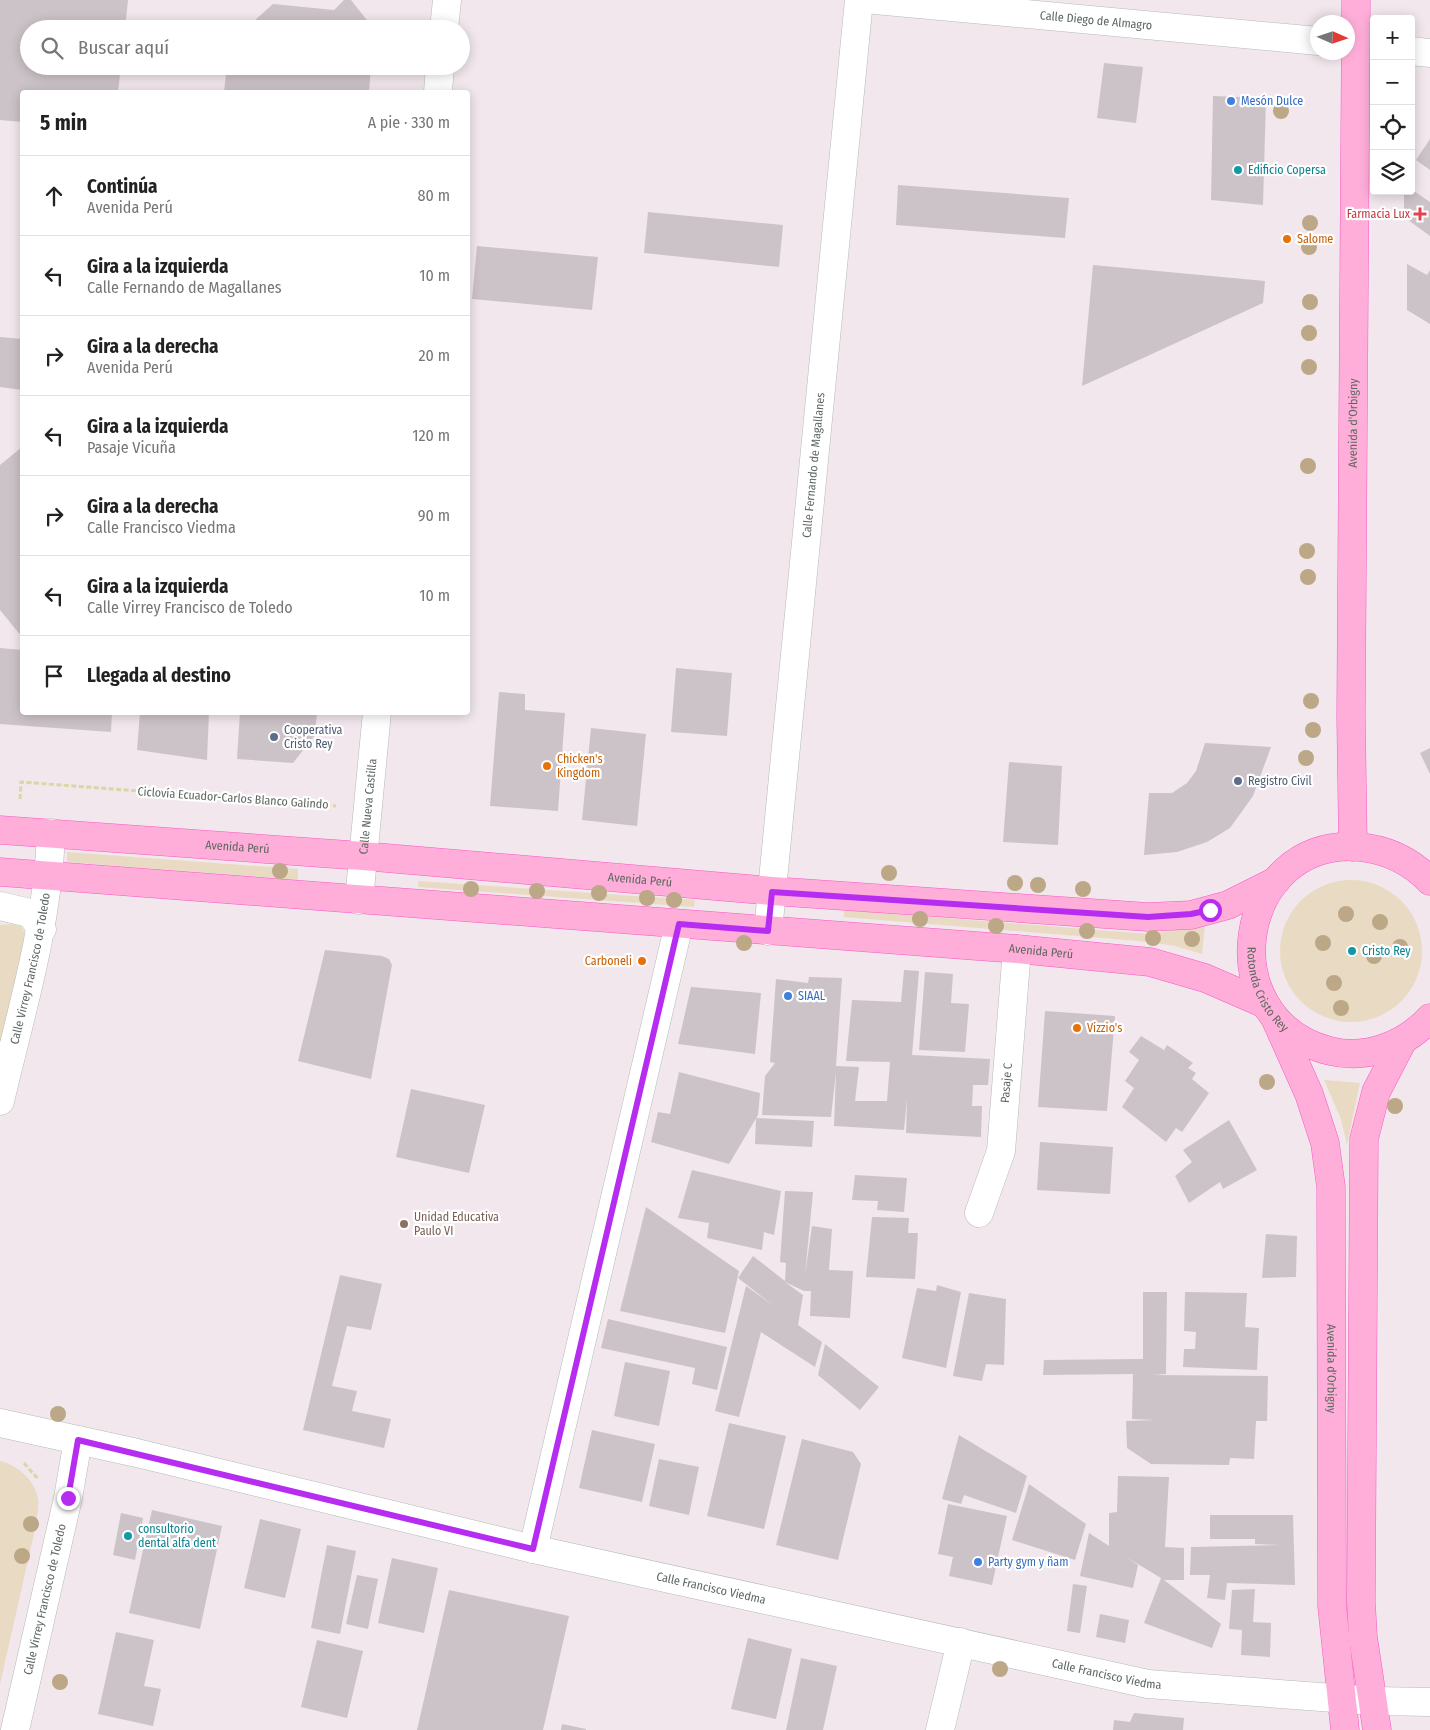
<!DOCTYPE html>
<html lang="es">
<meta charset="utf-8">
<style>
:root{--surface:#fff;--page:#f6f6f6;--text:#222;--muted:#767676;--line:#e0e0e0}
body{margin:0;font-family:"Fira Sans Condensed",sans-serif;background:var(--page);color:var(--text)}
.controls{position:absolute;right:15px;top:15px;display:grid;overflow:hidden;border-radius:5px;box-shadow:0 2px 12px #0003}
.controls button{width:45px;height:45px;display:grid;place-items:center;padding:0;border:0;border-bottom:1px solid var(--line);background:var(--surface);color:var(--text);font:25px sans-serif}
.compass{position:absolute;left:1310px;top:15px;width:45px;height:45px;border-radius:50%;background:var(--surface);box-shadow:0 2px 12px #0003;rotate:93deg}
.stop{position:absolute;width:15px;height:15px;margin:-11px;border:4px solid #b62df1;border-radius:50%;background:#fff}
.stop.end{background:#b62df1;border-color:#fff;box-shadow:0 1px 5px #0008}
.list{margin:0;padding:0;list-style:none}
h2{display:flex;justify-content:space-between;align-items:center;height:65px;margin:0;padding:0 20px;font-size:21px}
h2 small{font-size:16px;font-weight:400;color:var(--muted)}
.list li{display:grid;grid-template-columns:32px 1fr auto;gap:15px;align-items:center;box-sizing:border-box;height:80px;padding:0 20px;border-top:1px solid var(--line)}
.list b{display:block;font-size:19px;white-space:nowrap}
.list p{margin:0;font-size:16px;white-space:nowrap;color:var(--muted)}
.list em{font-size:16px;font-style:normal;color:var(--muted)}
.icon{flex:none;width:28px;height:28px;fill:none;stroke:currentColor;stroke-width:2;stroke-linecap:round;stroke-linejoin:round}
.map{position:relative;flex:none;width:1430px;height:1730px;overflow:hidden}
.search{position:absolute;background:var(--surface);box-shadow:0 2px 12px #0003;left:20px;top:20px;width:450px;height:55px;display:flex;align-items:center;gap:12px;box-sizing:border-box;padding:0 18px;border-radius:28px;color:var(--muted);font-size:19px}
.panel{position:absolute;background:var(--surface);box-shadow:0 2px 12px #0003;left:20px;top:90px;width:450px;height:625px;border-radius:5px}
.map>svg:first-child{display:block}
.green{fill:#e9dbc3}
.building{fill:#ccc3c9}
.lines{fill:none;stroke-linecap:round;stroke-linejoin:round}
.minor-casing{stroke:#b4bcb6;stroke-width:29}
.major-casing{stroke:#f859c2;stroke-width:29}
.path{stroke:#dcd5a5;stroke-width:3;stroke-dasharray:5 2.5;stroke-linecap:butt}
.minor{stroke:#fff;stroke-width:28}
.major{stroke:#ffaeda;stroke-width:28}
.tree{fill:#bca787}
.route{stroke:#b62df1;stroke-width:6}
.shop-dot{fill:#3f7fe0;stroke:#fff;stroke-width:2}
.culture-dot{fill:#0f9aa8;stroke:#fff;stroke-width:2}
.health-dot{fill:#e0444e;stroke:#fff;stroke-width:2}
.food-dot{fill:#e8710a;stroke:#fff;stroke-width:2}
.service-dot{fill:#5c6f8a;stroke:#fff;stroke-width:2}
.education-dot{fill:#8d6e63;stroke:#fff;stroke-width:2}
.labels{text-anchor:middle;stroke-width:4.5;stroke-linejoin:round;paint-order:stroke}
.street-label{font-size:12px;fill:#5e6860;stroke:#fff}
.shop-label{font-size:12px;fill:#366cbe;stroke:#fff;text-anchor:start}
.culture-label{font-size:12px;fill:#0d838f;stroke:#fff;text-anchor:start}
.health-label{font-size:12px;fill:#be3a42;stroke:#fff;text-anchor:end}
.food-label{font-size:12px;fill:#c56008;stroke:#fff;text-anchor:start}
.service-label{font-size:12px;fill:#4e5e75;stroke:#fff;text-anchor:start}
.education-label{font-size:12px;fill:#785e54;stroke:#fff;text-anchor:start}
</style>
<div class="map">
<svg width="1430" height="1730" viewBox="0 0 1430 1730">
<rect width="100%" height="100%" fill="#f1e7ed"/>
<path class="green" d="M67,852L298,869V880L67,862Z
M1280 951a71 71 0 1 1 142 0a71 71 0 1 1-142 0Z
M418,881L695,900L694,907L418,887Z
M844,910L1149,934L1205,925L1202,954L1175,946L1150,942L844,917Z
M12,924L21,926L24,932V939L0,1045V925Z
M1324,1080L1360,1083L1347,1145L1341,1119Z
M0,1461C17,1465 34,1479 38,1498C39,1506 37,1517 36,1525L0,1684Z"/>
<path class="building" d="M0,0H128L125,29H29V66H121L118,92H22V122L0,120Z
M344,0H351L374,29H245L273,4L334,10Z
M1104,63L1143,67L1136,123L1097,118Z
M227,66H371L369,92H224Z
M1213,96L1266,98L1263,205L1211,200Z
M1430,139V170L1416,160Z
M898,185L1069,198L1065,238L896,225Z
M1411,189L1430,202V236L1404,217V191H1411Z
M648,212L783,225L779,267L644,253Z
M477,246L598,257L592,310L472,299Z
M1407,264L1427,275L1430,270V324L1407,310Z
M1093,265L1265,281L1263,303L1082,386Z
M0,337L22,339V390L0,387Z
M22,447V637L0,610V465Z
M0,648L22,650V712H112L111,732L0,724Z
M676,668L732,673L727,736L671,732Z
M499,692L525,694V710L565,713L558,811L490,806Z
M140,712H209L207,760L137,750Z
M240,712H317L315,735L293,763L237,759Z
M591,728L646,734L637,826L582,820Z
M1205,743L1271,747L1253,796L1230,828L1207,842L1177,852L1144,855L1149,793H1172L1187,783L1196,771Z
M1430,748V774L1420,753Z
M1009,762L1062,766L1058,845L1003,842Z
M325,950L382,956L389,959L392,965L371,1079L298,1061Z
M904,970L919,971L912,1055L990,1059L988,1085H973L972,1106H982L981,1137L906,1133L907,1099L904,1130L834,1126L836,1072L831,1117L762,1115L765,1076L775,1063L770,1062L776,979L808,983L809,977L842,978L836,1066L859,1067L855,1101H887L890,1062L846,1061L852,1000L901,1002Z
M925,972L953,974L951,1003L969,1004L965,1052L919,1050Z
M691,987L761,993L755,1054L678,1044Z
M1045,1011L1115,1016L1107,1111L1038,1107Z
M1141,1036L1164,1050L1167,1045L1193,1063L1188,1068L1196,1073L1192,1079L1209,1093L1182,1132L1176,1128L1166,1142L1122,1107L1134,1088L1125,1081L1139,1060L1129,1052Z
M679,1072L760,1093L758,1115L729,1164L651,1142L658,1112L670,1114Z
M411,1089L485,1105L469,1173L396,1157Z
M756,1118L814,1121L812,1147L755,1144Z
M1229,1120L1257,1170L1223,1189L1220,1182L1189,1203L1175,1176L1192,1162L1183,1150Z
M1040,1142L1113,1147L1110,1194L1037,1190Z
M692,1170L781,1191L774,1235L764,1232L762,1250L707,1238L709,1223L678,1218Z
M855,1175L907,1178L904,1212L877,1210L878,1201L852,1200Z
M785,1191L813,1192L805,1275L812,1226L832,1229L829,1270L853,1271L850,1318L810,1316L811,1291H804L785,1282L803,1295L798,1325L822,1342L815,1367L761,1332L739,1417L715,1411L746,1286L774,1306L738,1278L753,1256L785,1281L786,1263L780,1262Z
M646,1207L739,1271L725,1333L620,1311Z
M872,1217L909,1218L908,1233H918L915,1279L866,1277Z
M1266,1234L1297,1236L1296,1277L1262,1278Z
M340,1275L382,1284L371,1330L347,1326L332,1386L357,1391L352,1411L391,1419L384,1448L303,1430Z
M937,1285L961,1292L946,1368L902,1358L917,1288L936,1291Z
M1143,1292H1167L1166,1374L1153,1375L1268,1376L1267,1421H1256L1254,1459L1230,1458L1229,1465L1151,1464L1127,1448L1126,1421L1155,1420L1132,1419L1133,1374L1043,1375L1044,1360L1143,1359Z
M1185,1292L1247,1293L1245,1327L1259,1328L1257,1370L1183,1367L1184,1349H1195L1196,1332L1184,1331Z
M969,1293L1006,1299L1004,1365L986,1364L982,1381L953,1376Z
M608,1319L727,1347L717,1390L692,1384L695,1368L601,1348Z
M825,1344L879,1387L860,1410L818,1375Z
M625,1362L670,1371L659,1426L614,1416Z
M729,1423L786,1436L764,1529L707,1516Z
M592,1430L655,1444L642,1502L579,1488Z
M959,1435L1027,1476L1016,1513L964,1495L961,1504L942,1499Z
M802,1439L853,1452L861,1464L838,1560L776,1545Z
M659,1459L699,1467L689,1515L649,1506Z
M1118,1476L1169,1477L1165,1547L1184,1548V1580H1164L1221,1624L1212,1648L1144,1623L1161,1578L1126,1557L1138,1565L1133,1588L1080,1576L1089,1533L1109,1546V1513L1117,1512Z
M1029,1484L1086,1524L1075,1560L1012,1540Z
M948,1504L1007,1516L992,1585L949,1576L953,1557L938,1554Z
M152,1510L222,1526L200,1629L129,1613Z
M121,1513L143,1518L135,1560L113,1555Z
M1210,1515H1293L1295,1585L1227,1583L1225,1600L1207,1598L1210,1575H1190L1191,1547L1280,1545L1255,1544V1539H1210Z
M260,1519L301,1529L285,1598L244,1588Z
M327,1545L356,1551L340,1634L311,1628Z
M392,1558L438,1568L424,1633L378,1623Z
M357,1575L378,1579L368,1629L346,1624Z
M1073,1584L1087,1586L1080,1633L1067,1631Z
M1255,1589L1253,1622L1271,1623L1270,1657L1241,1655L1242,1630L1229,1629L1232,1590Z
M449,1590L569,1616L543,1730H417Z
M1100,1614L1129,1620L1125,1643L1096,1637Z
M116,1632L154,1640L144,1686L161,1689L153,1726L98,1714Z
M748,1638L792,1649L776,1719L731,1709Z
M317,1640L363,1651L347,1718L301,1707Z
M801,1658L837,1666L823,1730H786Z
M1134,1713L1184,1718L1183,1730H1113L1114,1720L1130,1722Z
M562,1724L586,1729V1730H561Z"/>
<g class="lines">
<defs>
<g id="minor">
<path id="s1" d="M875,0L1318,41"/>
<path d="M444,29L447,0"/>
<path d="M1411,51L1430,53"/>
<path d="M438,92L440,66"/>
<path id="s2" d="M359,900L377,712"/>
<path d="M0,906L30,913L42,929"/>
<path id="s3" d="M768,931L859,0"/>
<path id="s4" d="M0,1101C21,1012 48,925 51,833"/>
<path id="s5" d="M979,1213L1001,1151L1017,949"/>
<path id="s6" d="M0,1423L137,1453L533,1549L1148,1684L1374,1701L1430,1702"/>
<path d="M533,1549L679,924"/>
<path id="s7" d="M15,1730L68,1498L78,1440"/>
<path d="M940,1730L961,1642"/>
</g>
<g id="major">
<path id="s8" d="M0,830L363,856L772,891L1148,917L1191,915L1228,905L1276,881"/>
<path id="s9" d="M1353,847L1351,717L1356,0"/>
<path id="s10" d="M0,872L1017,949L1150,962L1205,978L1265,1004"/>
<path id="s11" d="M1430,881C1411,861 1388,850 1360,847C1236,837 1208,1020 1330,1051C1367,1060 1405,1045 1430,1018"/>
<path id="s12" d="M1275,1018L1309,1094L1325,1143L1331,1187L1332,1606L1345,1730"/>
<path d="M1377,1730L1363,1637L1361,1602L1364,1139L1376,1092L1403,1040"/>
</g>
</defs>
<use href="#minor" class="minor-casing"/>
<use href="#major" class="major-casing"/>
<path class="path" d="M20,799L21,782L336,806
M24,1463L38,1479"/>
<use href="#minor" class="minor"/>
<use href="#major" class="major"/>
</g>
<g class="tree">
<circle cx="1281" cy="111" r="8"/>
<circle cx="1310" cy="223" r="8"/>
<circle cx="1309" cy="247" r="8"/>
<circle cx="1310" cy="302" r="8"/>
<circle cx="1309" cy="333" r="8"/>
<circle cx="1309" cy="367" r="8"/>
<circle cx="1308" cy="466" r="8"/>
<circle cx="1307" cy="551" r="8"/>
<circle cx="1308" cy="577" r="8"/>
<circle cx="1311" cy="701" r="8"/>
<circle cx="1313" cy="730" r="8"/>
<circle cx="1306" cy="758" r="8"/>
<circle cx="280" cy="871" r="8"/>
<circle cx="889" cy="873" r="8"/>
<circle cx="1015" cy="883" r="8"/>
<circle cx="1038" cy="885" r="8"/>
<circle cx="471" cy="889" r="8"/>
<circle cx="1083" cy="889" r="8"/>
<circle cx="537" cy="891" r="8"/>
<circle cx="599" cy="893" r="8"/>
<circle cx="647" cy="898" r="8"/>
<circle cx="674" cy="900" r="8"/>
<circle cx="1346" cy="914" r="8"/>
<circle cx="920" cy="919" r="8"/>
<circle cx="1380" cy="922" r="8"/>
<circle cx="996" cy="926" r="8"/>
<circle cx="1087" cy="931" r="8"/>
<circle cx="1153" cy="938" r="8"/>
<circle cx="1192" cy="939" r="8"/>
<circle cx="744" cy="943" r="8"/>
<circle cx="1323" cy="943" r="8"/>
<circle cx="1400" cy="947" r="8"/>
<circle cx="1374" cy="956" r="8"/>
<circle cx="1334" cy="983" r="8"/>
<circle cx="1341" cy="1008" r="8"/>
<circle cx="1267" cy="1082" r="8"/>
<circle cx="1395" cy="1106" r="8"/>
<circle cx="58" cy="1414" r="8"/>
<circle cx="31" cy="1524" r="8"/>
<circle cx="22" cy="1556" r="8"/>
<circle cx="1000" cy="1669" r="8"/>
<circle cx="60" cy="1682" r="8"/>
</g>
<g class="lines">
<path class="route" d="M68,1498L78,1440L533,1549L679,924L768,931L772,892L1148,917L1191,914L1210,910"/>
</g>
<g class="shop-dot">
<circle cx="1231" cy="101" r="5"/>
<circle cx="788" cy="996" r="5"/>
<circle cx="978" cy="1562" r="5"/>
</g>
<g class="culture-dot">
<circle cx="1238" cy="170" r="5"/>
<circle cx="1352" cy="951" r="5"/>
<circle cx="128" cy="1536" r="5"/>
</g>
<path class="health-dot" d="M1417.5 206.5h5v5h5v5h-5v5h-5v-5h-5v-5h5z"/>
<g class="food-dot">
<circle cx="1287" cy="239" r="5"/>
<circle cx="547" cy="766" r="5"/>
<circle cx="642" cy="961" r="5"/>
<circle cx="1077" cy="1028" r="5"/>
</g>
<g class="service-dot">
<circle cx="274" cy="737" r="5"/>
<circle cx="1238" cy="781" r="5"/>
</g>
<circle class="education-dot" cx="404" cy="1224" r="5"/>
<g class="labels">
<g class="street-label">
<text dy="4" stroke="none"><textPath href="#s1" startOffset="222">Calle Diego de Almagro</textPath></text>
<text dy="4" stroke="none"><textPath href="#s9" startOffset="424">Avenida d'Orbigny</textPath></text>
<text dy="4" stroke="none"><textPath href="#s3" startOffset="468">Calle Fernando de Magallanes</textPath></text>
<text transform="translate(233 798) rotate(4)" y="4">Ciclovía Ecuador-Carlos Blanco Galindo</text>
<text dy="4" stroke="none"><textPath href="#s2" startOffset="94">Calle Nueva Castilla</textPath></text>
<text dy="4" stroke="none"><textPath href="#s8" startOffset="238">Avenida Perú</textPath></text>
<text dy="4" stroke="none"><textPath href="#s8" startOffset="642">Avenida Perú</textPath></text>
<text dy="4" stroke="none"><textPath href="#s10" startOffset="1044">Avenida Perú</textPath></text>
<text dy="4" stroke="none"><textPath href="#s4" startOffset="136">Calle Virrey Francisco de Toledo</textPath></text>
<text dy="4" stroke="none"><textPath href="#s11" startOffset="292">Rotonda Cristo Rey</textPath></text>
<text dy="4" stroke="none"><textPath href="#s5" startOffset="134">Pasaje C</textPath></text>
<text dy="4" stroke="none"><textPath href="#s12" startOffset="361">Avenida d'Orbigny</textPath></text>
<text dy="4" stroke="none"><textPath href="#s6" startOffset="730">Calle Francisco Viedma</textPath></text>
<text dy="4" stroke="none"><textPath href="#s7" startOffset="134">Calle Virrey Francisco de Toledo</textPath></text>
<text dy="4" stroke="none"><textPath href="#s6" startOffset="1135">Calle Francisco Viedma</textPath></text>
</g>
<g class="shop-label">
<text x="1241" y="105">Mesón Dulce</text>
<text x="798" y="1000">SIAAL</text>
<text x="988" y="1566">Party gym y ñam</text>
</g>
<g class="culture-label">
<text x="1248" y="174">Edificio Copersa</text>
<text x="1362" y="955">Cristo Rey</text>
<text x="138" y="1533">consultorio<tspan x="138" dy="14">dental alfa dent</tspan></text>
</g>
<g class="health-label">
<text x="1410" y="218">Farmacia Lux</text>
</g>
<g class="food-label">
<text x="1297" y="243">Salome</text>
<text x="557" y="763">Chicken's<tspan x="557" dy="14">Kingdom</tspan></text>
<text x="632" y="965" text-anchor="end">Carboneli</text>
<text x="1087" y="1032">Vizzio's</text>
</g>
<g class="service-label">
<text x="284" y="734">Cooperativa<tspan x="284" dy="14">Cristo Rey</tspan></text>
<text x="1248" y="785">Registro Civil</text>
</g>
<g class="education-label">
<text x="414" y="1221">Unidad Educativa<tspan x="414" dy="14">Paulo VI</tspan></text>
</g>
</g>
</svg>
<div class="controls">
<button>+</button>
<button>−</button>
<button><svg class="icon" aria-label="locate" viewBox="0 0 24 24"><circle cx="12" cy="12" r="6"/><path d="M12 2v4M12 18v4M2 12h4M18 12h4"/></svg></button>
<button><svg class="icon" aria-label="layers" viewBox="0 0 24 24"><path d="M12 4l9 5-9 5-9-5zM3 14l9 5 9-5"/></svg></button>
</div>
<svg class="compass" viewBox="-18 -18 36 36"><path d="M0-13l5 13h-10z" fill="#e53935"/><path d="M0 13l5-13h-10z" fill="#767676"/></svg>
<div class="stop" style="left:1210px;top:910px"></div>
<div class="stop end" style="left:68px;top:1498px"></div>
<div class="search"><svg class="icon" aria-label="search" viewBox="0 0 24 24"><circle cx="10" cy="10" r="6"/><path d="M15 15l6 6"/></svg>Buscar aquí</div>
<section class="panel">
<h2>5 min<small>A pie · 330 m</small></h2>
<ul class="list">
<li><svg class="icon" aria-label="ahead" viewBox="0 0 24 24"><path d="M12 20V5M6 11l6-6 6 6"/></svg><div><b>Continúa</b><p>Avenida Perú</p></div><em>80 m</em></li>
<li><svg class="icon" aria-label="left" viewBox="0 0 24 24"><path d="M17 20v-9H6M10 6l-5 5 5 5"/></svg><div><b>Gira a la izquierda</b><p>Calle Fernando de Magallanes</p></div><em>10 m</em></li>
<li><svg class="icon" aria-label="right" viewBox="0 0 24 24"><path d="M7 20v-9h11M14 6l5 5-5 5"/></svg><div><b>Gira a la derecha</b><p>Avenida Perú</p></div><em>20 m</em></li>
<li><svg class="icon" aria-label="left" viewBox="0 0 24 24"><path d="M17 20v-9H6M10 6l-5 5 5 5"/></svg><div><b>Gira a la izquierda</b><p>Pasaje Vicuña</p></div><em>120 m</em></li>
<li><svg class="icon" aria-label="right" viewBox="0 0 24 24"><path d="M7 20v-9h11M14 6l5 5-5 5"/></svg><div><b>Gira a la derecha</b><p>Calle Francisco Viedma</p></div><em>90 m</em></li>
<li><svg class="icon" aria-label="left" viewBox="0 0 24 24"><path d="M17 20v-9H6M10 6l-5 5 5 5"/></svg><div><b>Gira a la izquierda</b><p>Calle Virrey Francisco de Toledo</p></div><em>10 m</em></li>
<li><svg class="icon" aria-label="arrive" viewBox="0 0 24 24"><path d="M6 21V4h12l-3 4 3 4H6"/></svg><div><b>Llegada al destino</b></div></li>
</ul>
</section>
</div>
